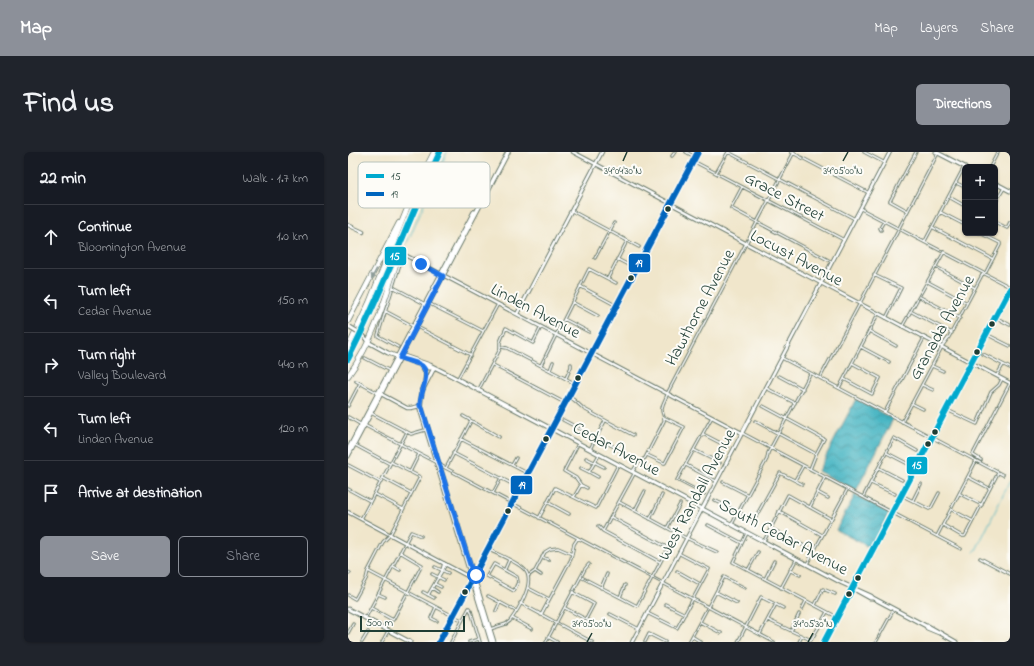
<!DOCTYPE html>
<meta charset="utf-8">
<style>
:root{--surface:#171b24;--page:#20242c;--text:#f1f3f6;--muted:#9ea1a6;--line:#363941;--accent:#8c9099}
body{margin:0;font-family:"Indie Flower",sans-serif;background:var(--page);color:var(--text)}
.controls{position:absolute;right:12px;top:12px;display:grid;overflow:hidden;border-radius:6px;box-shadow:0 1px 3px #0004}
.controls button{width:36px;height:36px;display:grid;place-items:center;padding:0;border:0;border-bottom:1px solid var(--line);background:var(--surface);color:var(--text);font:20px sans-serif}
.scale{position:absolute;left:12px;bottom:10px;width:105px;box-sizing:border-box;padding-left:4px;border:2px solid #1f3d34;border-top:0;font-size:11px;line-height:14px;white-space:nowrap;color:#1f3d34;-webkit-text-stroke:3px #fdfcf7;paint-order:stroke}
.stop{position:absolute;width:12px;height:12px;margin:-9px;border:3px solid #1a73e8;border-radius:50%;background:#fff}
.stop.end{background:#1a73e8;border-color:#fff;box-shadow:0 1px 4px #0008}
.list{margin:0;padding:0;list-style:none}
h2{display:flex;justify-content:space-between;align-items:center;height:52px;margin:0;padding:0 16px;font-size:17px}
h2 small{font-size:13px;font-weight:400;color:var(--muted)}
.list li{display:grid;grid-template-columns:26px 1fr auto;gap:12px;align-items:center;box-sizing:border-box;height:64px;padding:0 16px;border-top:1px solid var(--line)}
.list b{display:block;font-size:15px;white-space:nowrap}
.list p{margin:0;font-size:13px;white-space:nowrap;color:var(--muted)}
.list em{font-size:13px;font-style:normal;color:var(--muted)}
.actions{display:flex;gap:8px;padding:12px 16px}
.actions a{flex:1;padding:9px 0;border:1px solid var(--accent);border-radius:6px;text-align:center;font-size:14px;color:var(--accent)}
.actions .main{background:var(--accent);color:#fff}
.icon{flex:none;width:22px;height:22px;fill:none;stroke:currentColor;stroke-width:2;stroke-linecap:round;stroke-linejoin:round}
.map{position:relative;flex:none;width:662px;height:490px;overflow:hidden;border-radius:6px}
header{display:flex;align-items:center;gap:24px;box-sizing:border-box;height:56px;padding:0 20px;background:var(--accent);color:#fff}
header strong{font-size:19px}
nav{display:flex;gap:22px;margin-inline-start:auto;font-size:14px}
.intro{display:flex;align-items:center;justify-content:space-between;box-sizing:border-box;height:96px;padding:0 24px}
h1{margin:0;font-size:28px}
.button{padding:10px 18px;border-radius:6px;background:var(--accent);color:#fff;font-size:14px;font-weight:700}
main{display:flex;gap:24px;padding:0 24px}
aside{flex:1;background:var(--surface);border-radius:6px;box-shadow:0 1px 3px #0004}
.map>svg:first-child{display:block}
.water{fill:url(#water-waves);stroke:#33797c}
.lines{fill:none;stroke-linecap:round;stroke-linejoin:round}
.stream{stroke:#47b5c3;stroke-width:1}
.minor-casing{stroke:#687869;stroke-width:3.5}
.tertiary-casing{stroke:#687869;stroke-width:4.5}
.secondary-casing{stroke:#687869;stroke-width:5}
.primary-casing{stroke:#687869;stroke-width:5.5}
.motorway-casing{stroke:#687869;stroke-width:6}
.minor{stroke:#fff;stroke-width:1.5}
.tertiary{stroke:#fff;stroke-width:2.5}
.secondary{stroke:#fff;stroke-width:3}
.primary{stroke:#fff;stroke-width:3.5}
.motorway{stroke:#fff;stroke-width:4.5}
.secondary-bridge-casing{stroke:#687869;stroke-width:5;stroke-linecap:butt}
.secondary-bridge{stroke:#fff;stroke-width:3}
.bus-1-casing{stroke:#fdfcf7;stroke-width:9}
.bus-2-casing{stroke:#fdfcf7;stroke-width:9}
.bus-1{stroke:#00a9ce;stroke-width:6}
.bus-2{stroke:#0065bd;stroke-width:6}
.oneway{fill:#8f9e9a}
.route{stroke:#1a73e8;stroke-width:5}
.ticks{fill:none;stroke:#1f3d34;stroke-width:1.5}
.bus-dot{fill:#1f3d34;stroke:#fdfcf7;stroke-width:1.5}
.labels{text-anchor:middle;stroke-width:4;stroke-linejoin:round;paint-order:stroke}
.street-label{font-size:17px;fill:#1f3d34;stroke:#fdfcf7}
.key{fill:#fdfcf7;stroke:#bac3bc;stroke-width:1}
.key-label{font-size:11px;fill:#1f3d34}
.ticks-label{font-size:10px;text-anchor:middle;fill:#1f3d34;stroke:#fdfcf7;stroke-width:4;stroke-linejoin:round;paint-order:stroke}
.line-badge{stroke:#fdfcf7;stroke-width:1.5}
.badge-label{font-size:11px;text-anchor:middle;font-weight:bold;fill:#fff}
</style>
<header>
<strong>Map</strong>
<nav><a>Map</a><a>Layers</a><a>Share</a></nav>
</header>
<div class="intro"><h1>Find us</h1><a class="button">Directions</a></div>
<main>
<aside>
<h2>22 min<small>Walk · 1.7 km</small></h2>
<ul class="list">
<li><svg class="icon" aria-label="ahead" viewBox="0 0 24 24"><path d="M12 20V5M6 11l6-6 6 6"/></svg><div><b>Continue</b><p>Bloomington Avenue</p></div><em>1.0 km</em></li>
<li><svg class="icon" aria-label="left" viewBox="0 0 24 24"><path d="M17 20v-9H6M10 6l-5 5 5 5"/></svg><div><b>Turn left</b><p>Cedar Avenue</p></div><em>150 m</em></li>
<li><svg class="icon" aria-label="right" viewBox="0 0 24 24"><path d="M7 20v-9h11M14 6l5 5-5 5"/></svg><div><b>Turn right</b><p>Valley Boulevard</p></div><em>440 m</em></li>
<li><svg class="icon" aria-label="left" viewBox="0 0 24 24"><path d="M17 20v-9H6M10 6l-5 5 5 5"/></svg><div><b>Turn left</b><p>Linden Avenue</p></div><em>120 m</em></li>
<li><svg class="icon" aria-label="arrive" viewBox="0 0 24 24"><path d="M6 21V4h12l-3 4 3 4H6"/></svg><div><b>Arrive at destination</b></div></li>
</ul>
<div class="actions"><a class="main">Save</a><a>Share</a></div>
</aside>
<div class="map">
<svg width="662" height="490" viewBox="0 0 662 490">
<defs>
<pattern id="water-waves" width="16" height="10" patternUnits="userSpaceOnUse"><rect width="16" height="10" fill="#47b5c3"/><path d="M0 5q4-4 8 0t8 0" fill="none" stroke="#3b949f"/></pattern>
</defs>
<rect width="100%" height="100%" fill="#fdfcf7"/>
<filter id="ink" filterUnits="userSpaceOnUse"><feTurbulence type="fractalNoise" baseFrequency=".025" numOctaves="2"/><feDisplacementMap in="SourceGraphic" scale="8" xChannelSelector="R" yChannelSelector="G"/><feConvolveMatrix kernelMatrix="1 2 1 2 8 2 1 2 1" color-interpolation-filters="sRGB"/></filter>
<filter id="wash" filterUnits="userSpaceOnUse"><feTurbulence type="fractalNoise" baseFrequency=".012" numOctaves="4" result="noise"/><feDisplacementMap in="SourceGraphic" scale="16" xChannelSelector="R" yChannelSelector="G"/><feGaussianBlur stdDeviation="0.9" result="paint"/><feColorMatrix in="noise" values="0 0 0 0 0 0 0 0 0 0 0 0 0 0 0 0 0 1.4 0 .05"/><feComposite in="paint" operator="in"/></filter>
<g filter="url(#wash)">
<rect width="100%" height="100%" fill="#f0e6cb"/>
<path class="water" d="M508,247L545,267L508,339L470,319Z
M507,343L541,361L523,396L488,378Z"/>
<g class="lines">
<path class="stream" d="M55,98L63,82L77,49L99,0
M626,400L628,398L662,329"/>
</g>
</g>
<g filter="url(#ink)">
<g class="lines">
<defs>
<path id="minor" d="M338,0L347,5
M380,0L507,67
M443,0L521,41
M516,0L537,11
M324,4L327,0
M345,9L496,88
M642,15L650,0
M368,21L380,0
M608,31L617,35
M394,35L383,56L484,110
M601,45L617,54
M647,51L656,36
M513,57L662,135
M224,59L291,95
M560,59L542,49L568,0
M592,60L617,73
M647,70L659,76L662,70
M584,75L645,107
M551,76L590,1
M533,78L532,76L536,69
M577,89L616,15
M247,106L266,71
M269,107L288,117
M588,115L627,136
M526,123L553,136L538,166
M260,126L279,89
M580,130L619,151
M232,134L269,154
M45,135L77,152
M572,145L612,166
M224,150L250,164
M512,151L551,77
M82,152L135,179
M37,159L65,174
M564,160L604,181
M647,165L662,173
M216,167L241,180
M555,173L596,100
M69,175L123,203
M521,179L548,194
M638,182L662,194
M50,195L30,184V183L55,102
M153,195L159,196L228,232
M513,195L541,210
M635,202L662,216
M17,206L42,219
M434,206L655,323
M145,213L217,251
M193,213L241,117L268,131
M584,214L595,219
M202,218L205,210
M649,223L655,213
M431,224L455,237
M110,226L150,152
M218,226L223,215V212
M472,226L512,151
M496,227L524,242L532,226L504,211
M8,229L30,241
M574,233L585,238
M418,236L447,251
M491,236L530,162
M131,237L150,201L152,197V190L158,176L185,191L193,175
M221,245L226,248L236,257L285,283
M565,252L575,257
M0,254L12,231
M415,254L476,287L468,302L462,317
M599,258L629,272L643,240L651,233L654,227
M537,260L576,186
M23,261L63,282L77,278
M115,264L151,285
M0,265L12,272
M215,268L276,300
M407,269L468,302
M554,270L595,193L601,185L634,123L638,120L652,93V91L632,81
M16,273L87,310
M394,281L613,397
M355,282L380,295
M113,287L179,321
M230,292L216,319L228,326L233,333L239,336
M7,293L42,312
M242,297L257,269
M346,298L372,311
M105,301L166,333
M539,301L568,316
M299,303L316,311H317L336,275L317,266
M238,306L256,315
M633,308L625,303V302L662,231
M0,313L32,330
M92,313L426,490
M164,313L168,306
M338,313L368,329
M98,316L123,269
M233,316L241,320
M531,316L554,328
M285,319L290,311L297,306L316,269C317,264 313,261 314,256C315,250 319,245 320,240L446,0
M62,320L71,302
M250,325L241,320L251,303
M620,325L641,336
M35,326L63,341
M447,328L455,314
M375,330L400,343
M523,331L547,342
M0,337L22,349
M469,340L480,346
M145,341L153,326
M27,342L55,357
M356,342L329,328L364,265
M612,342L634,353
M553,343L581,357L583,356L591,341
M226,345L233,333
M515,345L546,286L569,299
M366,348L406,368L432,321L454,332
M565,348L573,332
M199,350L221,362
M271,350L336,385L369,400
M462,355L477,325
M287,358L297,339
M604,358L625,369
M431,359L474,383
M191,366L207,336L248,356L270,313
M13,367L59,280
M302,367L314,343
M384,372L419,307L420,301L462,222
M360,373L394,391
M595,373L614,384H617L650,321
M250,374L255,379L312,410
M319,376L332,352
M422,376L466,399
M255,379L286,322
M399,381L385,410L489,465
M589,384L628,309
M416,389L440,343L483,367
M141,398C150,402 171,411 177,418C188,430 170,458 162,469L158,472L142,477
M194,405L201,408
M632,406L662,422
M146,412L169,425L170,430L166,439L139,424Z
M459,412L499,338
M45,414L52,418
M87,415L100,421
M157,417L161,408
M94,418L96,411
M400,418L410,400
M442,418L452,423
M20,419L105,464
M187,419L193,423
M329,419L352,432
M0,420L2,421
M84,422L96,428
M180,424L187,419L197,400L202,397L210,396L224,402
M233,425L289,454L320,396L263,365
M417,427L426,409
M87,432L93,435
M84,436L90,440
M180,436L201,447
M253,436L259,422
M433,436L448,408
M75,440L86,446
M224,440L246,452L238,467
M368,440L389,451
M30,442L37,445
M0,443L7,447L18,427L20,419L35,390L42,383L72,325L43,310
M80,443L98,412
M140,444L168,459
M272,445L277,433
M172,451L244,490
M317,452L337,462
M467,453L475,437L487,442
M88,455L83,466L89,469
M23,456L45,468L74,413L52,400
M121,456L123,459L132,490
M217,456L243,470
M454,457L458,449
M148,459L152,450
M299,461L329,476L361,417L332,402
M262,462L291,477
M193,463L223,407L226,392L230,386
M105,464L114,468
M18,465L63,380L73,384
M164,466L184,477
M475,467L479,460
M420,468L463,488L472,473
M352,470L373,481
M443,479L451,462
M0,481L5,472
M412,482L428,452
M200,485L209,490
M345,485L353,490
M14,490L20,480
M34,490L40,479
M103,490L121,456
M121,490L131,487
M198,490L237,417L241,412
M297,490L301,482L317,490
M341,490L376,425L397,436
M390,490L413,445L435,456
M451,490L454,484
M528,490L546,457"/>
<path id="tertiary" d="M225,0L662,231
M0,73L15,80
M55,102L394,281
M169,162L254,0
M33,242L59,256H63L72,254
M0,360L123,426
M284,490L542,0"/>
<path id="secondary" d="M588,0L617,15
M647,31L662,39
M15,183L20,190L40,201L81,216H86
M52,206L56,204L82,213L100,222L494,431L523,444L525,446L578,474H580L608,490
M74,214L78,221L77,229
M86,216L74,239L72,257L143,490
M72,254L74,257L146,490
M504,436L522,446H525
M115,444L117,439L140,397L350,0
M0,457L62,490
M578,474L579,476L591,481
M91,490L139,401
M476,490L662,137"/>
<path id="primary" d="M0,298L126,60
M0,304L160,0"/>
<path id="motorway" d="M0,169L51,71
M0,196L21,151L67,37L86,0
M0,207C37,141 58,68 92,0
M0,224C27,187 39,142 52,99"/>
</defs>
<use href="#minor" class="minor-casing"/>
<use href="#tertiary" class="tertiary-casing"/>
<use href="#secondary" class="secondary-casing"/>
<use href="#primary" class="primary-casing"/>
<use href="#motorway" class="motorway-casing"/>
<use href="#minor" class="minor"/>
<use href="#tertiary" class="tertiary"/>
<use href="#secondary" class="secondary"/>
<use href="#primary" class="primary"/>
<use href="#motorway" class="motorway"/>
<defs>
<path id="secondary-bridge" d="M2,175L15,183"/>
</defs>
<use href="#secondary-bridge" class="secondary-bridge-casing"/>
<use href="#secondary-bridge" class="secondary-bridge"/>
<defs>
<path id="bus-1" d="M0,207C35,140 60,68 92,0
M476,490L662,137"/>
<path id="bus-2" d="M115,444L350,0
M91,490L119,438"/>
</defs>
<use href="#bus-1" class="bus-1-casing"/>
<use href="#bus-2" class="bus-2-casing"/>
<use href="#bus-1" class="bus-1"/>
<use href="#bus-2" class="bus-2"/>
</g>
<defs><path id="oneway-solid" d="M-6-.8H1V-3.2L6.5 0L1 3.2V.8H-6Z"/></defs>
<use class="oneway" href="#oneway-solid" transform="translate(26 122) rotate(117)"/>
</g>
<g class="lines" filter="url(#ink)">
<path class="route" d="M73,112L95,124L52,206C58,208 65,210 71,212C86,219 71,241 72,254L74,256L126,426L128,423"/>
</g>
<path class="ticks" d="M275,9L279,0M495,9L500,0M239,490L244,481M460,490L465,481"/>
<g class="bus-dot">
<circle cx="320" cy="57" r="3.5"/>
<circle cx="283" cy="126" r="3.5"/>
<circle cx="644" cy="172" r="3.5"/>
<circle cx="629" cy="200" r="3.5"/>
<circle cx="230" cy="226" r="3.5"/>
<circle cx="587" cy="280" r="3.5"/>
<circle cx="198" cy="287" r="3.5"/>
<circle cx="580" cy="292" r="3.5"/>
<circle cx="160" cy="359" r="3.5"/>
<circle cx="510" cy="426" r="3.5"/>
<circle cx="117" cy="440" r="3.5"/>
<circle cx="501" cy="442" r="3.5"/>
</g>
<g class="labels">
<g class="street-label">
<text transform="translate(437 44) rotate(28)" y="6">Grace Street</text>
<text transform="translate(449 105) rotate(28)" y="6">Locust Avenue</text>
<text transform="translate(351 155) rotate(-62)" y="6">Hawthorne Avenue</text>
<text transform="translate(188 158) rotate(28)" y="6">Linden Avenue</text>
<text transform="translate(593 175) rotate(-61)" y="6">Granada Avenue</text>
<text transform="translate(269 296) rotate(28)" y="6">Cedar Avenue</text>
<text transform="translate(348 342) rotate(-62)" y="6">West Randall Avenue</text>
<text transform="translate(436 384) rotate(28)" y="6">South Cedar Avenue</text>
</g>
</g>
<rect x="10" y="10" width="132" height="46" rx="6" class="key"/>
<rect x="18" y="22" width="18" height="4" fill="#00a9ce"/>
<rect x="18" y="40" width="18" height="4" fill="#0065bd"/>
<g class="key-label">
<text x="43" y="28">15</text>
<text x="43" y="46">19</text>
</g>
<g class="ticks-label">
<text x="275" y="22">34°04'30"N</text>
<text x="495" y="22">34°05'00"N</text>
<text x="244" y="475">34°05'00"N</text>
<text x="465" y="475">34°05'30"N</text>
</g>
<g class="line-badge">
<rect x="36" y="94" width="23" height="20" rx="4" fill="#00a9ce"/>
<rect x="280" y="101" width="23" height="20" rx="4" fill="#0065bd"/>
<rect x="558" y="304" width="22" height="19" rx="4" fill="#00a9ce"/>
<rect x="162" y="323" width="23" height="20" rx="4" fill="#0065bd"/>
</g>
<g class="badge-label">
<text x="47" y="108">15</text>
<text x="291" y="115">19</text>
<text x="569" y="317">15</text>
<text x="174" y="337">19</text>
</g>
</svg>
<div class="controls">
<button>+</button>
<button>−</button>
</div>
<div class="scale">500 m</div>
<div class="stop" style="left:128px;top:423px"></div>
<div class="stop end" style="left:73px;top:112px"></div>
</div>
</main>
